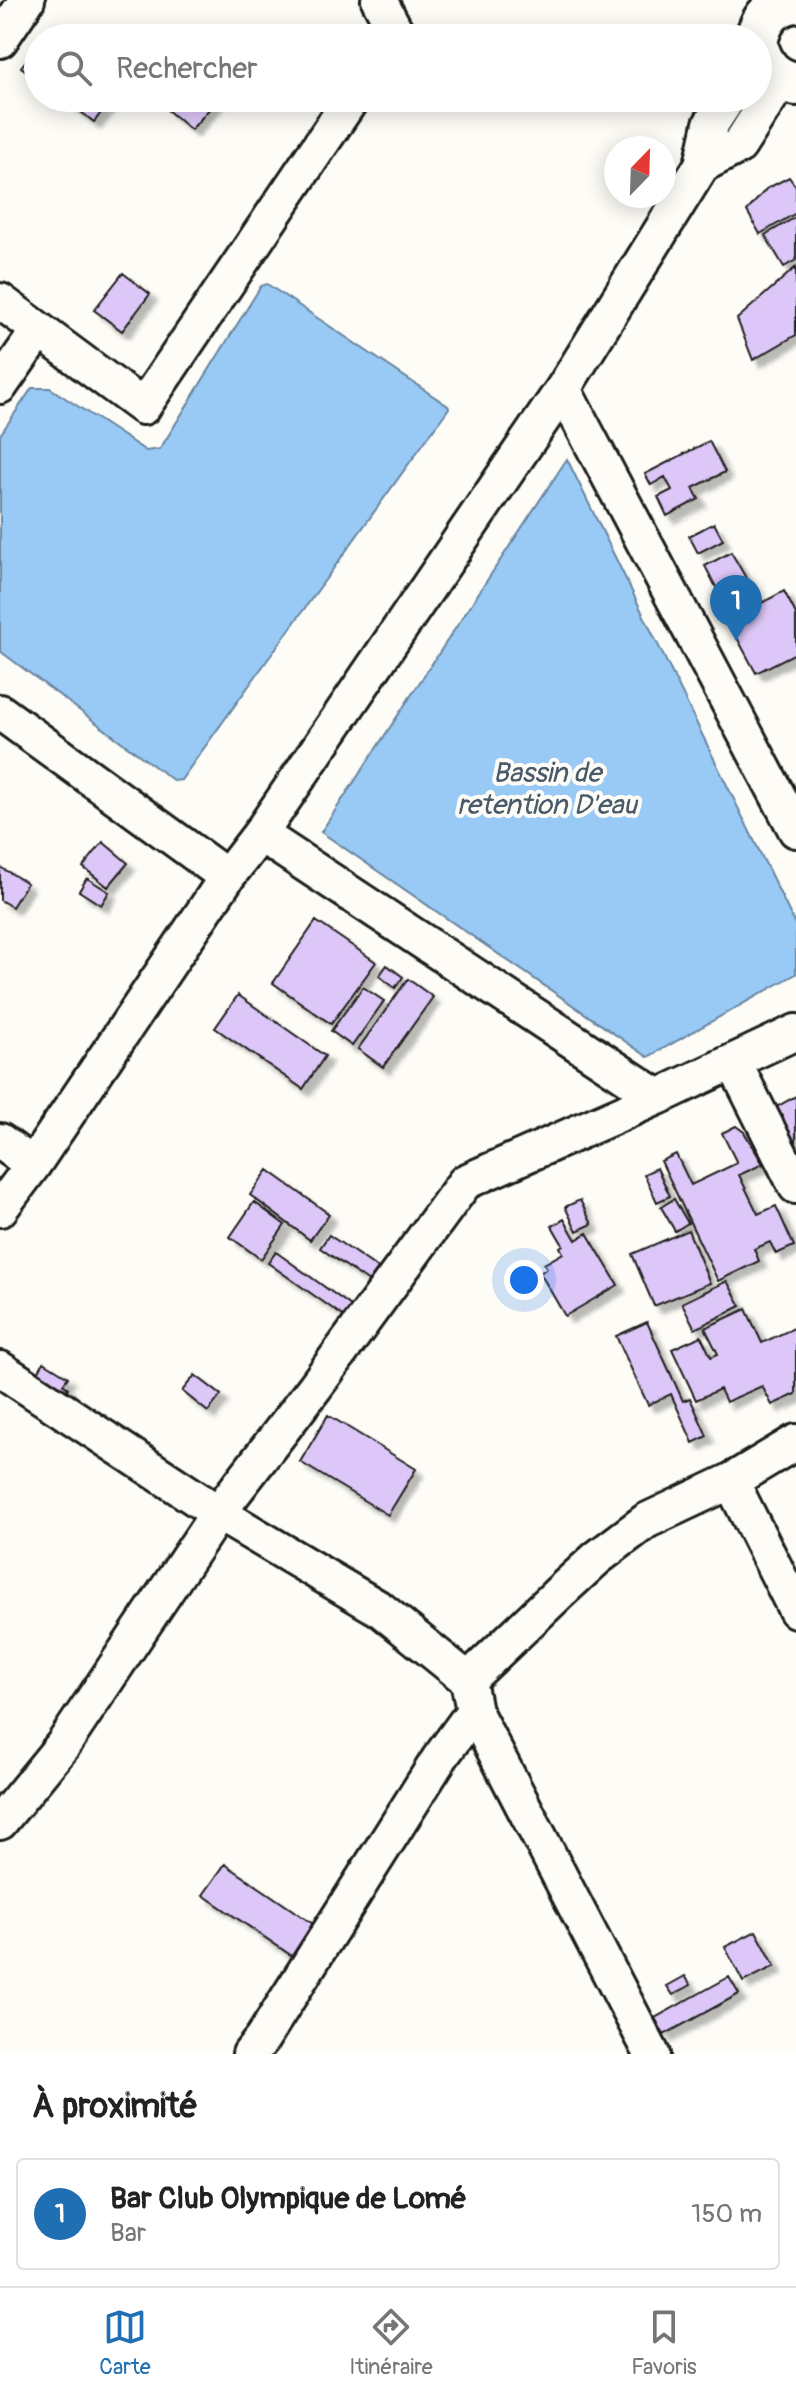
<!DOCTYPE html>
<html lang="fr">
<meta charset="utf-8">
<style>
:root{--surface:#fff;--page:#f2f2f2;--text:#222;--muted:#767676;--line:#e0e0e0;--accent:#1f6fb2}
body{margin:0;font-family:Pangolin,sans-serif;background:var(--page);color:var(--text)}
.compass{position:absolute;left:604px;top:136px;width:72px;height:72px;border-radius:50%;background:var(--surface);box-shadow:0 4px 20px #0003;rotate:23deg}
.you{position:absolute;left:524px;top:1280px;width:28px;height:28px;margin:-20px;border:6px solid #fff;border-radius:50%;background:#1a73e8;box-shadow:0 0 0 12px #1a73e833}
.badge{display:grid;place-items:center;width:52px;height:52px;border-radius:50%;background:var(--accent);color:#fff;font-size:26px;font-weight:700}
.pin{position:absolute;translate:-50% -66px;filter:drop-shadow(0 2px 4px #0008)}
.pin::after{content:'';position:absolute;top:42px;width:28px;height:24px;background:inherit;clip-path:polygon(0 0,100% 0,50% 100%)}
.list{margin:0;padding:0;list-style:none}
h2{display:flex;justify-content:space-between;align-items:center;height:104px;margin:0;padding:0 32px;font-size:34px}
h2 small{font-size:26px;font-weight:400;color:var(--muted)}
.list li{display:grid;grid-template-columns:52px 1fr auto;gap:24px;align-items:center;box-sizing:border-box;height:112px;margin:0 16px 16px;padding:0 16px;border:2px solid var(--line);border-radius:8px}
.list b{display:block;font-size:30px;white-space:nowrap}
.list p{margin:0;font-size:26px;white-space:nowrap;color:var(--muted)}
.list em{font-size:26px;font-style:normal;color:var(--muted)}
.icon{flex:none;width:44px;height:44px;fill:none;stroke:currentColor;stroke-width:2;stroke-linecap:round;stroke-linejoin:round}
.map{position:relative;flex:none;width:796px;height:2054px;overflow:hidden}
.search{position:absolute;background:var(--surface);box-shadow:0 4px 20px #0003;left:24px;right:24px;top:24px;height:88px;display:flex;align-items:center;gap:20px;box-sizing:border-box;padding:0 28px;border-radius:44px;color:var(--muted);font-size:30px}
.sheet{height:232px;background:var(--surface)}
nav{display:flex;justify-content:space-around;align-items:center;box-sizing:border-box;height:112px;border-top:2px solid var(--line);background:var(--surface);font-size:22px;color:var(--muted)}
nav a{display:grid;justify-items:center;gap:4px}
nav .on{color:var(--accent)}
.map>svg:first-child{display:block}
.water{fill:#99caf5;stroke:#67849e;stroke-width:2}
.building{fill:#ddc7f8;stroke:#1c1c1c;stroke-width:2;filter:url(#shadow)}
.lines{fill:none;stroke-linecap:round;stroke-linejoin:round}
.minor-casing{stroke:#1c1c1c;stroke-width:40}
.tertiary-casing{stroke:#1c1c1c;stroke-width:48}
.minor{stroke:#fdfcf7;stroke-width:34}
.tertiary{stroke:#fdfcf7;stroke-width:42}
.labels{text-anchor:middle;stroke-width:8;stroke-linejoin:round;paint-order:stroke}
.water-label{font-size:28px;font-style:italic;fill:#485968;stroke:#fdfcf7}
</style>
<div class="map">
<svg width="796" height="2054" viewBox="0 0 796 2054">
<defs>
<filter id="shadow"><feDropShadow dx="7" dy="7" stdDeviation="2" flood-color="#0004"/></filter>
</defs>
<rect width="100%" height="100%" fill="#fdfcf7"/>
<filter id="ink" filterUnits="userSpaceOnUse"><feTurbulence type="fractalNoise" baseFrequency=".0125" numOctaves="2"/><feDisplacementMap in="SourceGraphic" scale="16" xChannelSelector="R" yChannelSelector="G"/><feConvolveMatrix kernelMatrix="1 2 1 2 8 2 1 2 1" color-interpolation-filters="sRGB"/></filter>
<g filter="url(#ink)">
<path class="water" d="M267,284L448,406L449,408L181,780L174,781L0,651V435L32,388H50L146,451L160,449L261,286Z
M567,459L796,926V974L648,1057L321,832Z"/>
<path class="building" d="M38,45V79L21,67Z
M63,98H112L94,122Z
M176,98H219L191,130L166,109Z
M789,177L796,187V213L760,234L747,211L766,189Z
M796,217V260L784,267L765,235Z
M796,267V335L753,360L737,319Z
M123,273L150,294L122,331L94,310Z
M709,441L725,472L693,488L699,499L667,516L658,497L672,490L665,477L651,485L645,474Z
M714,523L723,540L698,553L689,536Z
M731,552L746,578L719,593L705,566Z
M784,591L796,614V653L756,673L728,621Z
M103,842L128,863L108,887L83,867Z
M0,867L27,883L12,907L0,900Z
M87,878L109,892L101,905L79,891Z
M316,921L376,962L331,1024L273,983Z
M387,965L403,977L395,988L379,976Z
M408,979L433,997L383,1067L358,1049Z
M363,987L384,1001L352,1046L331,1031Z
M238,995L325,1056L303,1089L215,1028Z
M796,1096V1184L766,1113Z
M736,1126L744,1132L763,1164L739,1175L758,1214L776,1206L794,1246L776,1254L770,1242L754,1249L759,1261L718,1281L661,1161L676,1154L691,1185L737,1163L722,1133Z
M657,1168L670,1196L657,1202L644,1174Z
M268,1170L329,1214L310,1240L250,1195Z
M674,1199L688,1223L675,1231L661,1207Z
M580,1200L592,1224L577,1231L565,1207Z
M254,1202L285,1225L261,1259L230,1237Z
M564,1219L576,1240L587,1233L618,1285L565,1316L540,1273L547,1268L544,1264L563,1253L560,1247L563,1245L552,1226Z
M688,1230L710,1283L654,1306L632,1254Z
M329,1235L379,1269L369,1282L320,1248Z
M276,1252L351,1306L343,1316L268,1263Z
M727,1281L741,1306L695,1329L682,1303Z
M746,1309L762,1343L796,1327V1394L772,1405L762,1386L726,1402L720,1389L696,1400L672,1349L701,1336L711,1357L718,1354L705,1328Z
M647,1322L683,1401L690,1398L707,1436L693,1443L671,1394L648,1405L616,1336Z
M44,1362L68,1377L63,1384L68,1388L63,1396L34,1379Z
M195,1375L221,1395L208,1412L182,1391Z
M328,1415L416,1469L388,1515L300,1462Z
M225,1864L313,1924L292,1956L203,1895Z
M756,1931L775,1966L743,1982L725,1947Z
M685,1976L691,1985L673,1995L667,1986Z
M729,1977L739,1994L664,2035L655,2018Z"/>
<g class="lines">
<defs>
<path id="minor" d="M379,0L396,32L392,38
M0,40L27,0
M702,165L739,146L781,80
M0,301L143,407L352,98
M0,386L39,330
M563,389L796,830
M0,712L227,877
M260,834L658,1097
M734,1063L796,1186
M0,1141L33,1165
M0,1209L33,1165L227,877L260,834L563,389L702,165L711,124L728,98
M0,1369L218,1513L380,1609L468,1680
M731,1481L796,1610
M474,1711L652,2054
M0,1822L63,1745L218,1513L315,1387L465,1182L658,1097L796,1032
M250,2054L262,2039L439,1759L474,1711L468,1680L561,1591L597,1558L646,1521L731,1481L796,1442"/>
<path id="tertiary" d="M757,38C762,17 774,4 796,1
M758,51C765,71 776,80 796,84"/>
</defs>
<use href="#minor" class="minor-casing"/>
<use href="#tertiary" class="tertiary-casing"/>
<use href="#minor" class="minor"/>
<use href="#tertiary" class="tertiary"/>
</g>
</g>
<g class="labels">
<g class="water-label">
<text x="547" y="782">Bassin de<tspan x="547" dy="32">retention D'eau</tspan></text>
</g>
</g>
</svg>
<svg class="compass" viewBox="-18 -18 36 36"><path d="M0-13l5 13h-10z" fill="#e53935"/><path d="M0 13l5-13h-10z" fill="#767676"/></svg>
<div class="you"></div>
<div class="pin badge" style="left:736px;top:641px">1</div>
<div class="search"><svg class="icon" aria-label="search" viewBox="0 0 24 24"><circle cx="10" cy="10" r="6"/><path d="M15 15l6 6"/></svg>Rechercher</div>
</div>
<section class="sheet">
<h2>À proximité<small></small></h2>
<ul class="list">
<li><span class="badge">1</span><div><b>Bar Club Olympique de Lomé</b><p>Bar</p></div><em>150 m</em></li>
</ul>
</section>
<nav>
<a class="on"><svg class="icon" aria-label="map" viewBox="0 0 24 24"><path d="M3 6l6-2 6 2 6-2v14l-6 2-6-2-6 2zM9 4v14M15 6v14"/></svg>Carte</a>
<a><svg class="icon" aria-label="directions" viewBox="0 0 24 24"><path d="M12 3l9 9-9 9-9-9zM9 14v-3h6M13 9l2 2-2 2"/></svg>Itinéraire</a>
<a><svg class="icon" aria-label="saved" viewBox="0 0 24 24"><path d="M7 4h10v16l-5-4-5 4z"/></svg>Favoris</a>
</nav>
